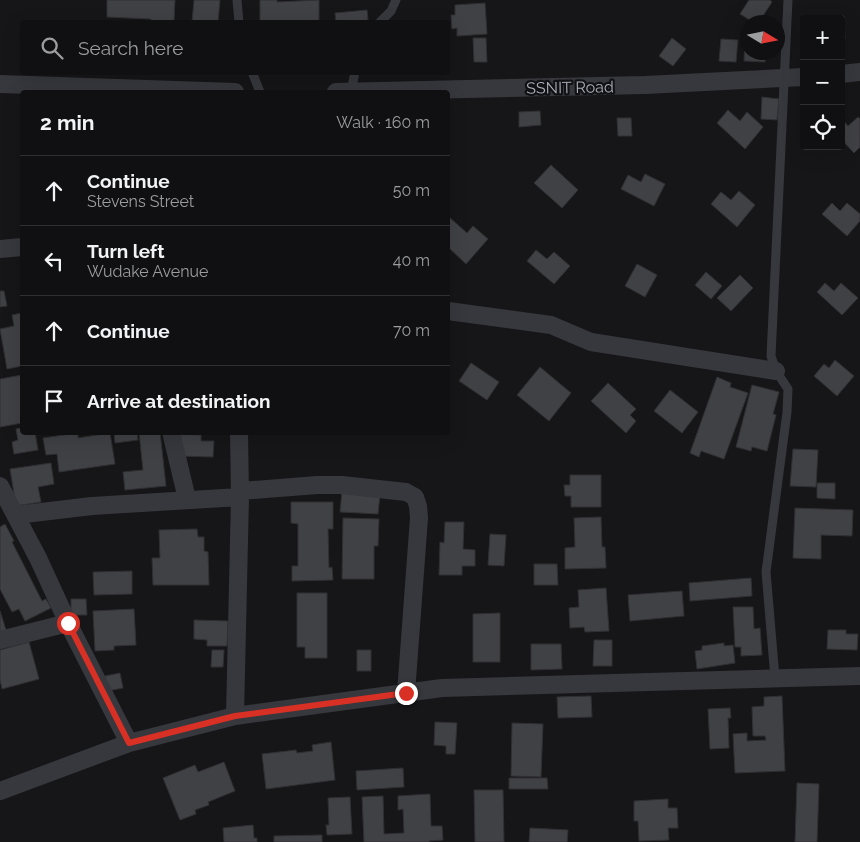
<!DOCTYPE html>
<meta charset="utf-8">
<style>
:root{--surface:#101012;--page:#1e1e20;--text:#f1f3f6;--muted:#9c9d9f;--line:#303032}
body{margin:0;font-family:Raleway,sans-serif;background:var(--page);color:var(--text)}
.controls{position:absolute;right:15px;top:15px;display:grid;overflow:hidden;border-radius:5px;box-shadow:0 5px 20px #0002}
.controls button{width:45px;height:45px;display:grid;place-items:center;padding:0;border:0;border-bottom:1px solid var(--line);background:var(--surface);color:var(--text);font:25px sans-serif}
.compass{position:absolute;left:740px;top:15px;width:45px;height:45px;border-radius:50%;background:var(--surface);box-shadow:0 5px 20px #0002;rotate:100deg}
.stop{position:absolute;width:15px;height:15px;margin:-11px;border:4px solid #d93025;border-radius:50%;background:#fff}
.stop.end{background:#d93025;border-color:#fff;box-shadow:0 1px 5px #0008}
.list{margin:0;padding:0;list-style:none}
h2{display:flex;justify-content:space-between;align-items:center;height:65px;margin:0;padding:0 20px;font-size:21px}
h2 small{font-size:16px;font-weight:400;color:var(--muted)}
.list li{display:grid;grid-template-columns:32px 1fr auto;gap:15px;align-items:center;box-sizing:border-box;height:70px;padding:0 20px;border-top:1px solid var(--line)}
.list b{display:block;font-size:19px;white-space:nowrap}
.list p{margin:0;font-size:16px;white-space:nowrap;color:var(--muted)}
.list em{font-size:16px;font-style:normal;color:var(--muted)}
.icon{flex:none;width:28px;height:28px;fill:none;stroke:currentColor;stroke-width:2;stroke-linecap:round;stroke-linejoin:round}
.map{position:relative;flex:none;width:860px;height:842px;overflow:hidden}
.search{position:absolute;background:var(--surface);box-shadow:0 5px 20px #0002;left:20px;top:20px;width:430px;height:55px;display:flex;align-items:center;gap:12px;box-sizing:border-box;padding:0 18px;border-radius:5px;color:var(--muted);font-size:19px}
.panel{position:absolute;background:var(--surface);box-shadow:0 5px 20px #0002;left:20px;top:90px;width:430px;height:345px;border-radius:5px}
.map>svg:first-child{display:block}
.building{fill:#404145;stroke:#303034}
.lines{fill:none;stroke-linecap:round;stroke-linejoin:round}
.lane{stroke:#37383d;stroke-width:9}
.street{stroke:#37383d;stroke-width:18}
.route{stroke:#d93025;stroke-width:6}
.labels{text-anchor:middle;stroke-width:4.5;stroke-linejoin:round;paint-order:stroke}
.street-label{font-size:16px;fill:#a8adb8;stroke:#111113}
</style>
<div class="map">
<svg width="860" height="842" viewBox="0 0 860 842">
<rect width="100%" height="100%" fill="#161618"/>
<path class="building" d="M107,0H175L174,21L171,20L170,22H151V19L107,17Z
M194,0H220L218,22H192Z
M260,0H277V2L319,0V22H260Z
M749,0H770L772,2L759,22H753L740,14Z
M485,3L487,34L457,36V28L452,29L451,15H455V5Z
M367,10L368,20L360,21V22H336L335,13Z
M844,16L845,39H841V19H824V17Z
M473,38H486L487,62H474Z
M672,38L686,49L673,66L659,56Z
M721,39L738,40L736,62L719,61Z
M745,39H748V52H766L765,62L744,61Z
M762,97L779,99L777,120L761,119Z
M728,110L740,121L747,112L763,127L745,149L717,123Z
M540,111L541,125L519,127V112Z
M858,117L860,119V147L854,153L841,139V118L848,126Z
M617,118H631L632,136H618Z
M551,165L578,190L562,208L534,183Z
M645,174L665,184L654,206L621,189L628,175L641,182Z
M739,191L755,205L737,227L711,204L721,192L731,200Z
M832,203L840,211L847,203L860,214V221L847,236L822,214Z
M449,217L467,233L473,226L488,239L466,264L448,247Z
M536,250L547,259L554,252L570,266L554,284L527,261Z
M637,264L657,275L645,297L625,286Z
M706,272L722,286L711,299L695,285Z
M740,275L753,288L731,311L717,298Z
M825,283L834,291L841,283L858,298L842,315L817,292Z
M0,291H4L7,306L0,307Z
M22,313V366L7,369L0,329L14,326L12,315Z
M835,360L854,376L837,396L814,376L824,364L829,368Z
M471,363L499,382L487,400L459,381Z
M540,367L571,393L549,421L517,395Z
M22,375V423L0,427V379Z
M717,377L731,383L730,387L748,393L724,459L701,451L699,457L690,453Z
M608,383L636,409L630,415L636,421L626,433L591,401Z
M752,385L779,392L773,414L776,415L767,451L752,447L751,451L736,447Z
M670,390L698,412L682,433L654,411Z
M22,428V432H35L38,450L14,454L12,442L18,440L16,429Z
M114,432H137L138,440L115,443Z
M139,432H160L166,486L125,490L123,472L143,470Z
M78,433V438L110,433L115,464L59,472L57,454L46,455L43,438Z
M179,434L201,435V441H214L213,457L178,456Z
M793,449L818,450L816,487L790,486Z
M51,463L54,484L38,487L41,502L16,506L10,469Z
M570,475H601V507H571V496H565L564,485H570Z
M817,483H835V499L817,498Z
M342,492L380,495L378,514L340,512Z
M291,502H333V529H328L329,568L332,567L333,580L292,581V566H298V524L291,523Z
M795,508L853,510L852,536L821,535V559L793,558Z
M601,517L602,547H605L606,568L565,569V548L575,547L574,518Z
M343,518L379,519L378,546H374V579H342Z
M445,522H464L463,549L475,550V566H462V575H439L440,542L444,543Z
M5,524L14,541L12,542L42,601L46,599L51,608L25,621L19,609L12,612L0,589V527Z
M197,529L198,537H204V551L208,552L209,585H153L152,558H160L159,530Z
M490,534L506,535L504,566L488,565Z
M534,564H557L558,585H534Z
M132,571V594L94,595L93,572Z
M751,578L752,596L690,601L689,583Z
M606,588L609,631L585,632L584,627L570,628L569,608L579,607L578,590Z
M682,591L684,616L630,621L628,595Z
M297,593H327V658H305V647H297Z
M71,599H86L87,615H71Z
M733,607H753L754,629L760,628L762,655L741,656V647H735Z
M134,609L136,645L114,646V650L95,651L93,611Z
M0,611L6,630L0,632Z
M500,613V662H473V614Z
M194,620L228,621L227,646H207V640L194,639Z
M828,630H846V634H858L857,650L827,649Z
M594,640H612V666H593Z
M29,642L39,679L2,689L0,680V650Z
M724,643V646L733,645L735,663L697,669L695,651L702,650V646Z
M531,644H561L562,669L531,670Z
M212,650H224L223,667H211Z
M357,650H371V671H357Z
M120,673L123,688L107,691L105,676Z
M591,696L592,717L558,718L557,697Z
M782,696L785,771L735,773L733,734L747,733V741L766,740L765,736H753L752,707L764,706V697Z
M730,708L731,718H728L729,748L710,749L708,709Z
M435,722L457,723L455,754H446V746L434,745Z
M512,723L543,724L541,777L511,776Z
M331,742L335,780L266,789L262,754L296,750L297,753L313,751L312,745Z
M224,762L235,791L208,802L209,805L195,810L196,814L180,820L163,778L195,765L198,772Z
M403,768L404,787L357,790L356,771Z
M509,778H547L548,789H509Z
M797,783L819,784L817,842H795Z
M474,790H503L504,842H475Z
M430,794L431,826H442L443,840L429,841V842H364L362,797L383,796L384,834L404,833L403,809L398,810V796Z
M350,797L352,834L327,835L326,825H329L328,798Z
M668,799V808H677L678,828H668L669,840L639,841L638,821H634V801Z
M253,825L254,838H257V842H224L223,828Z
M530,828L568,830L567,842H529Z
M322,835V842H274V836Z"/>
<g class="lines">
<path class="lane" d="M237,0L239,22
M380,22L391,11L396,0
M252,72L260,92
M351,92L355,72
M775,678L766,572L787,412L788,389L776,371L771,356L788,0"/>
<path class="street" d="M841,74L860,72
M0,84L235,92
M336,92L645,85L804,77
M0,249L22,247
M448,311L551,325L591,342L776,371
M171,432L187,499
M0,486L38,558L68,623L129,743
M240,491L317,485H342L406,492L415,497L418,506L419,518L406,693
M16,515L92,506L240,497
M0,640L68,623
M235,716L240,497L239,432
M0,791L129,743L235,716L442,688L860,676"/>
</g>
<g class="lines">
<path class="route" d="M68,623L129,743L235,716L406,693"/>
</g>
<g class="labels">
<g class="street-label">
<text transform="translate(570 87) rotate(-1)" y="6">SSNIT Road</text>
</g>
</g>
</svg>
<div class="controls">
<button>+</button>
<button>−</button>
<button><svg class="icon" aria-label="locate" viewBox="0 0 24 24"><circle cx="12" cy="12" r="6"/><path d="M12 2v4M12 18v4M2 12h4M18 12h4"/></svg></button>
</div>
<svg class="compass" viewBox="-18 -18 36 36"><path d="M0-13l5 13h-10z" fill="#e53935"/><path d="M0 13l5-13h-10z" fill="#9c9d9f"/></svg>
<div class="stop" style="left:68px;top:623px"></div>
<div class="stop end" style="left:406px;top:693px"></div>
<div class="search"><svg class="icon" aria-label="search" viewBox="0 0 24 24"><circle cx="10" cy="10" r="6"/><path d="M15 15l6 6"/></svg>Search here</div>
<section class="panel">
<h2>2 min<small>Walk · 160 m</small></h2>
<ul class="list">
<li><svg class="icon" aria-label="ahead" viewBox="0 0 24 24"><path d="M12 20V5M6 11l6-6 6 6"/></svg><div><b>Continue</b><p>Stevens Street</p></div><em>50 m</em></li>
<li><svg class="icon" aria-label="left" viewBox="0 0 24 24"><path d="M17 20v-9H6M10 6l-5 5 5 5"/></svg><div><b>Turn left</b><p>Wudake Avenue</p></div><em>40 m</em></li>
<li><svg class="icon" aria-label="ahead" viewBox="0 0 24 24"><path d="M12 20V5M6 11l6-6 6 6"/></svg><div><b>Continue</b></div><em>70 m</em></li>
<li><svg class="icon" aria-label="arrive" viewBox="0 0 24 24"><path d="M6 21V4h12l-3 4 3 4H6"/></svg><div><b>Arrive at destination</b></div></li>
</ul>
</section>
</div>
